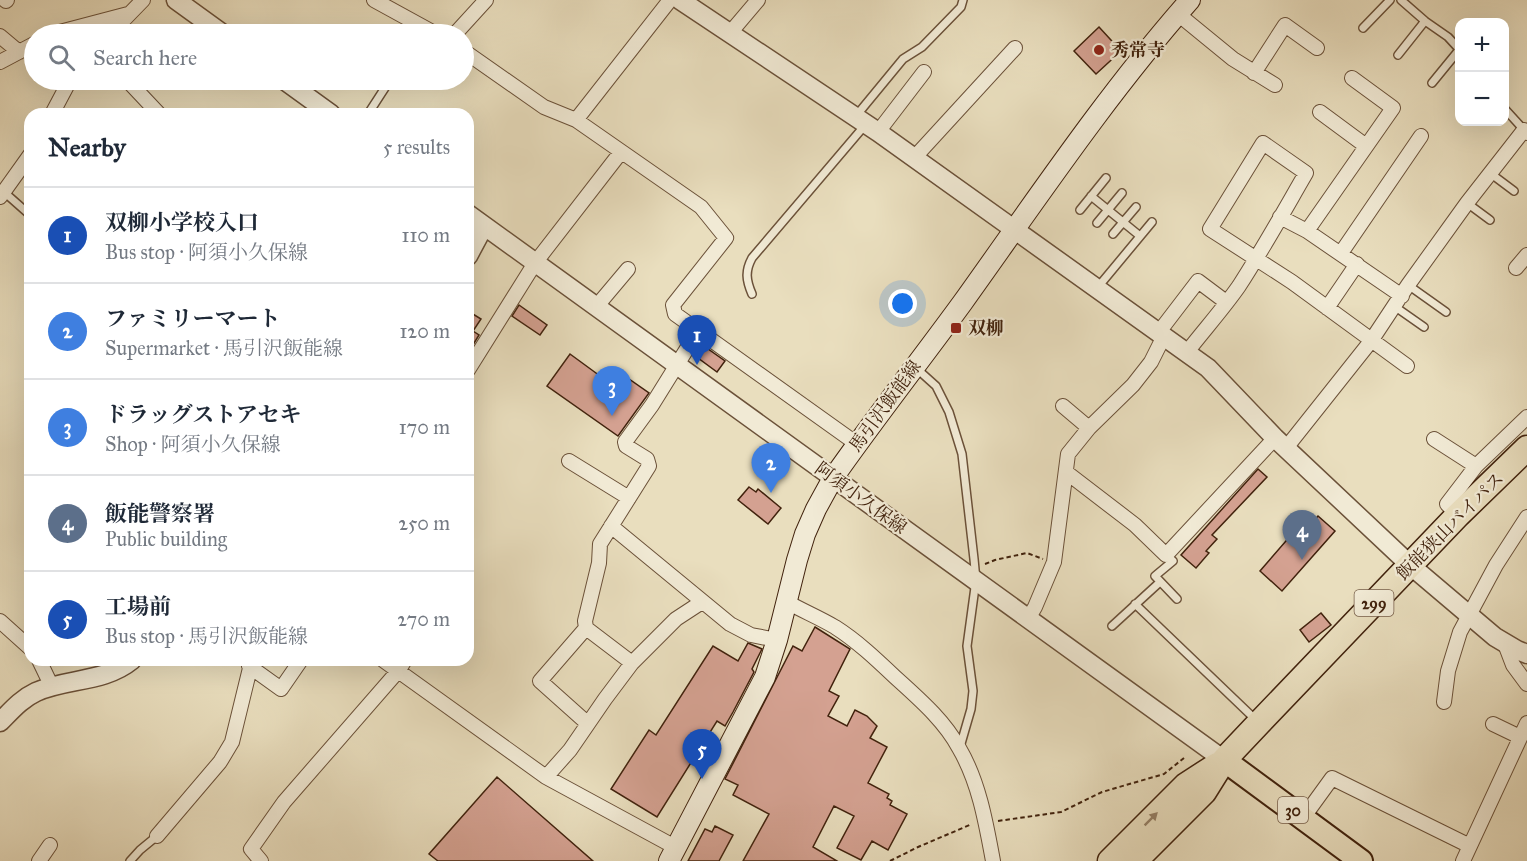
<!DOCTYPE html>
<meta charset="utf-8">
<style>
:root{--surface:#fff;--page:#f2f2f3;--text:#1f2937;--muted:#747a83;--line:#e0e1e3;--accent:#8f2418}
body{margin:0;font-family:"IM FELL Great Primer","Noto Serif JP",serif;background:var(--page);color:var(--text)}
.controls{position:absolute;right:18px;top:18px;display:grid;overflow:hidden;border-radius:12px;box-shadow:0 6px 24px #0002}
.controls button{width:54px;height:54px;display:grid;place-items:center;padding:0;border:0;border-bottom:2px solid var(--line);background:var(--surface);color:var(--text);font:30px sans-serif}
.you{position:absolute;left:903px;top:304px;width:21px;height:21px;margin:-15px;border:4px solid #fff;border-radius:50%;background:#1a73e8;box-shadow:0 0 0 9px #1a73e833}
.badge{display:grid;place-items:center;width:39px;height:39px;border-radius:50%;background:var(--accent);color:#fff;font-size:20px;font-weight:700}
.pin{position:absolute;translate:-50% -50px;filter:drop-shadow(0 2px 3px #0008)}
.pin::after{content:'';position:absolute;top:32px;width:21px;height:18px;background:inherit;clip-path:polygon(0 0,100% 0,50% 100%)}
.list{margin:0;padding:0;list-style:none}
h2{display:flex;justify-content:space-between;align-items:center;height:78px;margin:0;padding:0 24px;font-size:26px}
h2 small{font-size:20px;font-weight:400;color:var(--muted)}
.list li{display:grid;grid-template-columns:39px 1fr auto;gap:18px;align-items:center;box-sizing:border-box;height:96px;padding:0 24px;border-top:2px solid var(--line)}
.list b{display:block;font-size:22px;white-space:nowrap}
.list p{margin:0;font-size:20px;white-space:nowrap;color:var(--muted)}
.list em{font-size:20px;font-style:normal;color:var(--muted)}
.icon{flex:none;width:33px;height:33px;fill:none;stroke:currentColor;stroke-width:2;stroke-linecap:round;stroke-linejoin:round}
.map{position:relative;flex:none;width:1527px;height:861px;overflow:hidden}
.search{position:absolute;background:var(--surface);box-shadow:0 6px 24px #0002;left:24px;top:24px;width:450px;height:66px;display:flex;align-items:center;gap:15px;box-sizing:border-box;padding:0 21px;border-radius:33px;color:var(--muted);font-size:22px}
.panel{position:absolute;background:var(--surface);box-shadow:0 6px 24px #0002;left:24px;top:108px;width:450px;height:558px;border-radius:18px}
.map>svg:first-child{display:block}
.building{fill:#d4a191;stroke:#41220d;stroke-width:1.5}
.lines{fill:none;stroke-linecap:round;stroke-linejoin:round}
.service-casing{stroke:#6b5139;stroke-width:10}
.minor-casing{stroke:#6b5139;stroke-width:16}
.tertiary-casing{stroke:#6b5139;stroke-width:21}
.secondary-casing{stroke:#41220d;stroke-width:22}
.primary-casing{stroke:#41220d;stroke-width:26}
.trunk-casing{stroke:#41220d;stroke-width:27}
.path{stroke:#41220d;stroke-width:2;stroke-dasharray:4.5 3;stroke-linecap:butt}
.service{stroke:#f1ead5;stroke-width:7}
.minor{stroke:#f1ead5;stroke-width:14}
.tertiary{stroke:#f1ead5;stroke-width:18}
.secondary{stroke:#f1ead5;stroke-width:20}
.primary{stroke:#e9debe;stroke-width:22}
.trunk{stroke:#e9debe;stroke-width:24}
.oneway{fill:#958066}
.poi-dot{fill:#8f2418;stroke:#f1ead5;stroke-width:2}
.labels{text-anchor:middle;stroke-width:4.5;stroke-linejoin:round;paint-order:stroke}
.shield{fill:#f1ead5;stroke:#765e49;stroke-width:1.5}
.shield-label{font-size:16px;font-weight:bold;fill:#41220d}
.poi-label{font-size:18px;font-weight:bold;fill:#41220d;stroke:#f1ead5;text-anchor:start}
.street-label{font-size:18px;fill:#41220d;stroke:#f1ead5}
</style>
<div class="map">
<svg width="1527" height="861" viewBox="0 0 1527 861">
<rect width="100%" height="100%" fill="#e9debe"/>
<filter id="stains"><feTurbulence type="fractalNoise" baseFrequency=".00333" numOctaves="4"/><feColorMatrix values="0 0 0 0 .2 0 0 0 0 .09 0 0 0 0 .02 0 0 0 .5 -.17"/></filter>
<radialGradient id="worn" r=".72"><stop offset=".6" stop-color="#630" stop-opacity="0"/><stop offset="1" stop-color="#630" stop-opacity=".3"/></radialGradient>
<path class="building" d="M1099,27L1121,51L1096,74L1074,51Z
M519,305L547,325L540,335L512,316Z
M468,311L481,319L473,331L479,335L468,353Z
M701,344L725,361L717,372L694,355Z
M570,354L611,384L619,372L649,393L618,436L547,386Z
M1258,469L1267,477L1212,535L1217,539L1206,551L1209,553L1196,568L1181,555Z
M749,487L756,492L758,489L781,508L768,524L738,500Z
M1318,516L1335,531L1282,591L1260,571L1292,534L1298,539Z
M1321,613L1331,625L1309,642L1300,630Z
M815,627L850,649L829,691L839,696L828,716L847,726L855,710L867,716L877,726L870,738L887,747L868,783L889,794L887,798L892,801L890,805L907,814L888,850L872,841L861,860L837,848L854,816L834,806L813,847L837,861H743L769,814L733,795L738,785L725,779L793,646L802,651Z
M748,643L762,649L752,669L754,672L733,712L725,726L717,721L657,817L611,789L649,730L656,735L713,646L738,661Z
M497,777L593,861H438L429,854Z
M715,826L733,835L719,861H688L705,829L712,832Z"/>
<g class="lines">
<defs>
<path id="service" d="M1401,0L1425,21L1448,37L1460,50
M1363,28L1390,0
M1398,55L1425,21
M1432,83L1459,50
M1504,108L1524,130
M368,114L390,80
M856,116L903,59L922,47L961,7L963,0
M1490,173L1514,191
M4,192L30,215
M1091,196L1140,236
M1467,203L1490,220
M1080,210L1106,178
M1097,223L1122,193
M1113,234L1136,207
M1408,285L1446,312
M1098,287L1152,222
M752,294C746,280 745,271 752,258L866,124
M1394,306L1424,327
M916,368L936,386L949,412L962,454L974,559L976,580L967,646L973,691L971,709L960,747
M1166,555L1173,561L1155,576L1177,599
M1135,604L1257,721
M1112,626L1160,582
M130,861L140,850L157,836"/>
<path id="minor" d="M374,0L436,34
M6,1L7,0
M1178,14L1233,59L1275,85
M730,33L758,0
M52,34L128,14
M110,34L143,0
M455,34L486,0
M0,36L19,52
M464,51L544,107L576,120L701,207L726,238L673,305L675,314L857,444
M0,62L34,44
M1254,73L1285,25L1317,48
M127,80L159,114
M1320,112L1366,146
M52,114L70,80
M576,120L670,0
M878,132L924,72
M914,158L1015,48
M0,197L30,155
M1280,217L1307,231L1402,296
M1307,231L1393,108L1352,78
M1341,253L1421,136
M1516,268L1527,255
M596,307L628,269
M1327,308L1357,264
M1159,332L1198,281L1226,302
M1187,352C1204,330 1223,309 1239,286C1263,249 1284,211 1306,173L1263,143L1210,229L1292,282L1407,366
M468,370L535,263L621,152
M1063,406L1089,428
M1434,439L1476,466
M1286,448L1371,341L1408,285L1467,203L1524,130L1527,133
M569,461L629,498
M1066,472L1135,525L1166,555L1275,438
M1458,515L1447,504L1476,466L1527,417
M611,526L730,624L751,635L777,640
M787,602C803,611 820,618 835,627C857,641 876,659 895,677C918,698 944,720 959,748C979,782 986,823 993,861
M1028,619L1035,607L1054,562L1068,454L1089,428L1133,385L1151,362L1164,336
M0,621L30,648
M586,628L632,663
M1505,644L1513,665L1527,684
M39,660L52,687
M383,660L546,777L675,847
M249,666L281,689L301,660
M1444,702L1448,671L1460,632L1496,565L1527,517
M587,723L540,681L586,628L585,621L599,563L600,544L649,466L647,459L626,446L625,442L652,405L698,331
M1493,724L1520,737
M546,777L570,750L605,699L632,663L676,619L702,602
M1303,818L1332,778L1470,846
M157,836L220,762L232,742L252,660
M39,861L50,845
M261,861L251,849L284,802L399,670L405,660
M1463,861L1527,723"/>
<path id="tertiary" d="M176,0L223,34
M680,0L878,132L1208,368L1275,438L1410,565L1495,637L1517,650L1527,654
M284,80L331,114
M468,214L1224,760
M468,256L484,226
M0,722C11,711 21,699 36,692C67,678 104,683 132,660"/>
<path id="secondary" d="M669,861L765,677L777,640L797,560L805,534L816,509L833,478C875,418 920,361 963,302C1036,200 1107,94 1190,0"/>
<path id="primary" d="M1224,760L1361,861"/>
<path id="trunk" d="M1110,861L1186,785L1217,765
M1135,861L1204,792L1224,760L1259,723L1458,515L1527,448"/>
</defs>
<use href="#service" class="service-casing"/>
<use href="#minor" class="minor-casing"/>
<use href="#tertiary" class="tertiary-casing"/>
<use href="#secondary" class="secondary-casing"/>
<use href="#primary" class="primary-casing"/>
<use href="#trunk" class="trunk-casing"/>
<path class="path" d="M985,564L995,560L1027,553L1043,559
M998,821L1061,812L1102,792L1164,774L1184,758
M890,861L918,847L972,824"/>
<use href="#service" class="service"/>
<use href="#minor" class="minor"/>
<use href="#tertiary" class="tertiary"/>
<use href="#secondary" class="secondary"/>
<use href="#primary" class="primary"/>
<use href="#trunk" class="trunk"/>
</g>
<defs><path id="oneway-solid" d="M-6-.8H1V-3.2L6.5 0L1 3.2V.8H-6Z" transform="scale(1.5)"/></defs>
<use class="oneway" href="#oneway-solid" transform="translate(1151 819) rotate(-45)"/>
<g class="poi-dot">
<circle cx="1099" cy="50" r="6"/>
<rect x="950" y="322" width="12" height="12" rx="3"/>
</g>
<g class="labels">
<g class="shield">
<rect x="1354.5" y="590" width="39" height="26" rx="4.5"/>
<rect x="1278" y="797" width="30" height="26" rx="4.5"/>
</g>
<g class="shield-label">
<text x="1374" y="609">299</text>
<text x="1293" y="816">30</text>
</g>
<g class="poi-label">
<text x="1111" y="56">秀常寺</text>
<text x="968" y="334">双柳</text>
</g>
<g class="street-label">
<text transform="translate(885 406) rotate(-54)" y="6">馬引沢飯能線</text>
<text transform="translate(861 498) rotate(36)" y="6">阿須小久保線</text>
<text transform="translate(1450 526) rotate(-45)" y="6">飯能狭山バイパス</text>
</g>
</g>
<rect width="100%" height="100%" filter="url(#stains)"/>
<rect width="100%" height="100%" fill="url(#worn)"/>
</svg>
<div class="controls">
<button>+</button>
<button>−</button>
</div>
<div class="you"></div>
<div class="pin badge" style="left:697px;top:365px;background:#1a4fb4">1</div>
<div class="pin badge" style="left:771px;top:493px;background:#3f7fe0">2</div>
<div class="pin badge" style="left:612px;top:416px;background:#3f7fe0">3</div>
<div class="pin badge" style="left:1302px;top:560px;background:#5c6f8a">4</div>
<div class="pin badge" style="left:702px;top:779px;background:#1a4fb4">5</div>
<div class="search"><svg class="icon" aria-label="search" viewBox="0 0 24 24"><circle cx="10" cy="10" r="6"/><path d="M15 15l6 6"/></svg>Search here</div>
<section class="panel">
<h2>Nearby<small>5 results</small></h2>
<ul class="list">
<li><span class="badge" style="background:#1a4fb4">1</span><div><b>双柳小学校入口</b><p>Bus stop · 阿須小久保線</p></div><em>110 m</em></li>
<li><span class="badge" style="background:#3f7fe0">2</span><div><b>ファミリーマート</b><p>Supermarket · 馬引沢飯能線</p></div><em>120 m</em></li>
<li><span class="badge" style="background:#3f7fe0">3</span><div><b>ドラッグストアセキ</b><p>Shop · 阿須小久保線</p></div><em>170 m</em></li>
<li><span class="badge" style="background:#5c6f8a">4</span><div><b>飯能警察署</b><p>Public building</p></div><em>250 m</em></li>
<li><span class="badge" style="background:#1a4fb4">5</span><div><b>工場前</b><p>Bus stop · 馬引沢飯能線</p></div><em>270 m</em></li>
</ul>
</section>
</div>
